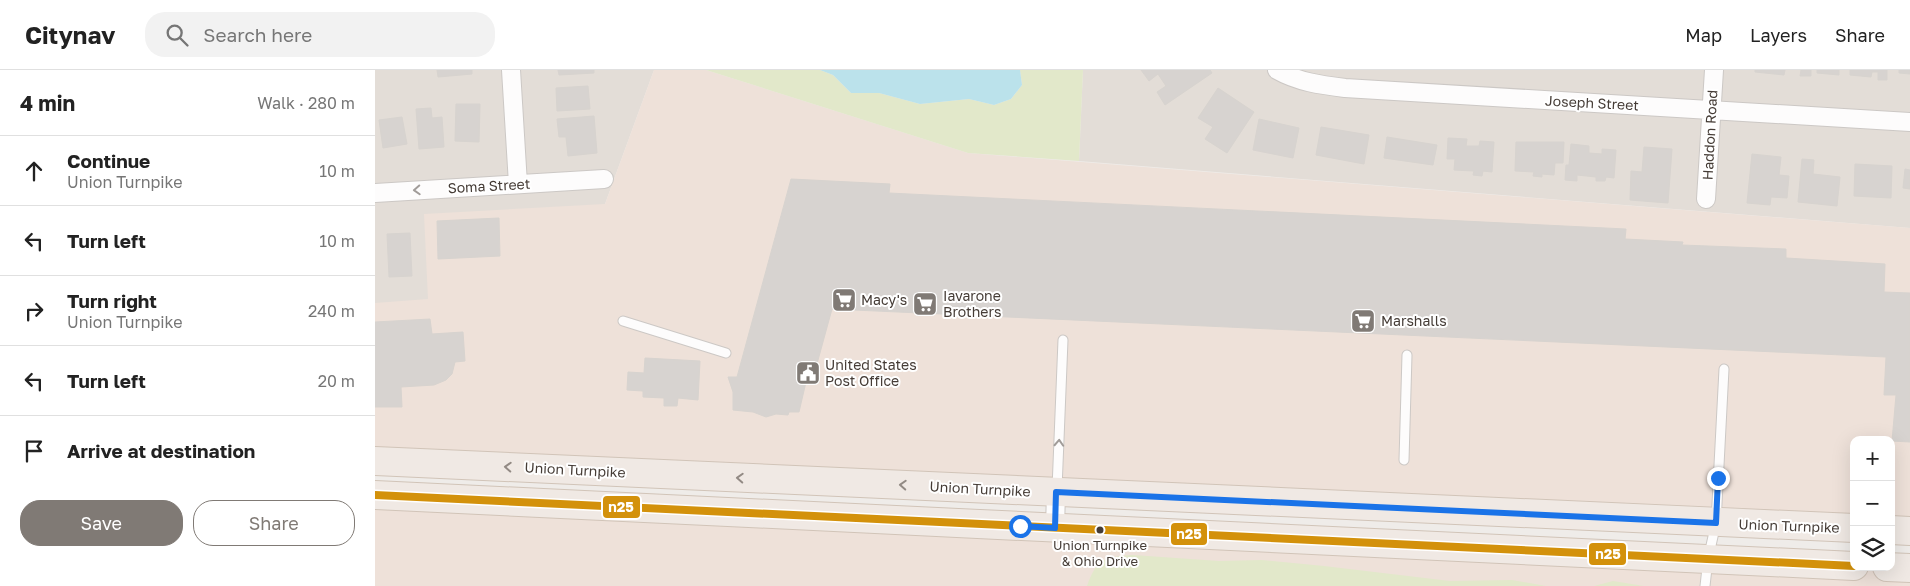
<!DOCTYPE html>
<meta charset="utf-8">
<style>
:root{--surface:#fff;--page:#f2f2f2;--text:#222;--muted:#767676;--line:#e0e0e0;--accent:#807a75}
body{margin:0;font-family:"Golos Text",sans-serif;background:var(--page);color:var(--text)}
.controls{position:absolute;right:15px;bottom:15px;display:grid;overflow:hidden;border-radius:10px;box-shadow:0 5px 20px #0002}
.controls button{width:45px;height:45px;display:grid;place-items:center;padding:0;border:0;border-bottom:1px solid var(--line);background:var(--surface);color:var(--text);font:25px sans-serif}
.stop{position:absolute;width:15px;height:15px;margin:-11px;border:4px solid #1a73e8;border-radius:50%;background:#fff}
.stop.end{background:#1a73e8;border-color:#fff;box-shadow:0 1px 5px #0008}
.list{margin:0;padding:0;list-style:none}
h2{display:flex;justify-content:space-between;align-items:center;height:65px;margin:0;padding:0 20px;font-size:21px}
h2 small{font-size:16px;font-weight:400;color:var(--muted)}
.list li{display:grid;grid-template-columns:32px 1fr auto;gap:15px;align-items:center;box-sizing:border-box;height:70px;padding:0 20px;border-top:1px solid var(--line)}
.list b{display:block;font-size:19px;white-space:nowrap}
.list p{margin:0;font-size:16px;white-space:nowrap;color:var(--muted)}
.list em{font-size:16px;font-style:normal;color:var(--muted)}
.actions{display:flex;gap:10px;padding:15px 20px}
.actions a{flex:1;padding:11px 0;border:1px solid var(--accent);border-radius:20px;text-align:center;font-size:18px;color:var(--accent)}
.actions .main{background:var(--accent);color:#fff}
.icon{flex:none;width:28px;height:28px;fill:none;stroke:currentColor;stroke-width:2;stroke-linecap:round;stroke-linejoin:round}
.map{position:relative;flex:none;width:1535px;height:516px;overflow:hidden}
header{display:flex;align-items:center;gap:30px;box-sizing:border-box;height:70px;padding:0 25px;background:var(--surface);border-bottom:1px solid var(--line)}
header strong{font-size:24px}
nav{display:flex;gap:28px;margin-inline-start:auto;font-size:18px}
.search{width:350px;height:45px;background:var(--page);display:flex;align-items:center;gap:12px;box-sizing:border-box;padding:0 18px;border-radius:20px;color:var(--muted);font-size:19px}
main{display:flex}
aside{flex:1;background:var(--surface)}
.map>svg:first-child{display:block}
.residential{fill:#e3ddd7}
.commercial{fill:#eee1d9}
.green{fill:#e2e8ca}
.water{fill:#bbe2eb}
.building{fill:#d7d3d0;stroke:#d7d3cf}
.lines{fill:none;stroke-linecap:round;stroke-linejoin:round}
.service-casing{stroke:#ccc8c5;stroke-width:11}
.minor-casing{stroke:#ccc8c5;stroke-width:20}
.primary-casing{stroke:#d1c4b8;stroke-width:30}
.service{stroke:#fdfcfc;stroke-width:9}
.minor{stroke:#fdfcfc;stroke-width:18}
.primary{stroke:#f0e9e4;stroke-width:28}
.bus-1-casing{stroke:#fff;stroke-width:11}
.bus-1{stroke:#d3910b;stroke-width:8}
.oneway{stroke:#a19c99}
.oneway2{stroke:#928a84}
.route{stroke:#1a73e8;stroke-width:6}
.bus-dot{fill:#453c36;stroke:#fff;stroke-width:2}
.labels{text-anchor:middle;stroke-width:4;stroke-linejoin:round;paint-order:stroke}
.bus-label{font-size:13px;fill:#453c36;stroke:#fff}
.street-label{font-size:14px;fill:#453c36;stroke:#fff}
.poi-label{font-size:14px;fill:#453c36;stroke:#fff;text-anchor:start}
.line-badge{stroke:#fff;stroke-width:2}
.badge-label{font-size:14px;text-anchor:middle;font-weight:bold;fill:#fff}
</style>
<header>
<strong>Citynav</strong>
<div class="search"><svg class="icon" aria-label="search" viewBox="0 0 24 24"><circle cx="10" cy="10" r="6"/><path d="M15 15l6 6"/></svg>Search here</div>
<nav><a>Map</a><a>Layers</a><a>Share</a></nav>
</header>
<main>
<aside>
<h2>4 min<small>Walk · 280 m</small></h2>
<ul class="list">
<li><svg class="icon" aria-label="ahead" viewBox="0 0 24 24"><path d="M12 20V5M6 11l6-6 6 6"/></svg><div><b>Continue</b><p>Union Turnpike</p></div><em>10 m</em></li>
<li><svg class="icon" aria-label="left" viewBox="0 0 24 24"><path d="M17 20v-9H6M10 6l-5 5 5 5"/></svg><div><b>Turn left</b></div><em>10 m</em></li>
<li><svg class="icon" aria-label="right" viewBox="0 0 24 24"><path d="M7 20v-9h11M14 6l5 5-5 5"/></svg><div><b>Turn right</b><p>Union Turnpike</p></div><em>240 m</em></li>
<li><svg class="icon" aria-label="left" viewBox="0 0 24 24"><path d="M17 20v-9H6M10 6l-5 5 5 5"/></svg><div><b>Turn left</b></div><em>20 m</em></li>
<li><svg class="icon" aria-label="arrive" viewBox="0 0 24 24"><path d="M6 21V4h12l-3 4 3 4H6"/></svg><div><b>Arrive at destination</b></div></li>
</ul>
<div class="actions"><a class="main">Save</a><a>Share</a></div>
</aside>
<div class="map">
<svg width="1535" height="516" viewBox="0 0 1535 516">
<rect width="100%" height="100%" fill="#efece9"/>
<path class="residential" d="M0,0H279L230,134L0,391Z
M708,0H1535V158L704,91Z"/>
<path class="commercial" d="M279,0H331L593,83L1535,158V461L1516,460V370H1479V458L0,391V233L53,229L49,144L230,134Z
M0,425L1479,497L1535,498V516H0Z"/>
<path class="green" d="M331,0H445L458,5L476,23H504L545,34L594,29L619,35L636,29L647,15L645,0H708L704,91L593,83Z
M758,485L844,491L887,490L949,496L1075,511L1137,510L1171,516H712C722,488 729,487 758,485Z
M1238,511L1269,516H1219Z"/>
<path class="water" d="M445,0H645L647,15L636,29L619,35L594,29L545,34L504,23H476L458,5Z"/>
<path class="building" d="M62,0H97V4L63,7Z
M183,0H219V3L184,5Z
M766,0H835L837,3L790,35L782,22L791,16L783,4L774,11Z
M1380,0H1410L1409,5L1380,2Z
M1426,0H1436V6H1425Z
M1442,0H1464V5L1442,3Z
M1475,0H1512V10H1503V2H1497L1496,7L1475,5Z
M1524,0H1535V4L1524,3Z
M213,16L215,39L182,41L181,18Z
M843,18L879,42L852,83L830,69L838,57L823,48Z
M81,34H105L104,72L80,71Z
M56,38L57,48L67,47L69,77L44,79L41,39Z
M219,46L222,83L193,86L191,67H184L182,49Z
M27,47L32,74L8,78L4,50Z
M884,49L924,58L918,88L878,80Z
M946,57L994,65L989,94L941,85Z
M1012,67L1062,75L1058,95L1009,88Z
M1073,68L1092,69L1091,76H1104L1105,71L1119,72L1117,102L1108,101L1107,106L1098,105L1099,101L1079,100L1080,89H1072Z
M1141,72H1189L1188,93H1180L1179,105L1167,104V107L1158,106L1159,102L1140,101Z
M1196,74L1214,76V83L1227,84V79L1241,80L1239,108L1231,107L1230,111H1221V107L1202,105V111L1190,110L1191,95H1194Z
M1269,77L1297,79L1293,133L1255,130L1256,101L1267,102Z
M1377,84L1406,87L1404,105L1414,106L1412,128L1396,127L1395,135L1372,133Z
M1427,89L1439,90L1438,104L1465,107L1462,136L1423,132Z
M1480,94L1517,96L1516,128L1479,126Z
M1530,99L1535,100V119L1528,118Z
M416,109L515,114L514,123L1251,159L1250,169L1308,172L1307,175L1411,179V188L1510,194L1509,222L1535,223V372L1517,371L1521,325H1509L1511,287L457,239L437,312H431L424,342H414L413,345L401,344L391,347L378,342L358,340V322L353,307H362Z
M124,148L125,186L63,189L62,151Z
M35,163L37,206L14,207L12,164Z
M55,249L57,264L88,262L90,291L80,292L77,304L71,310L59,315L26,317L27,337H0V252Z
M270,288L325,291L323,330L303,328L302,336H289V328L268,327V321L252,320L253,302L269,303Z"/>
<g class="lines">
<defs>
<path id="service" d="M248,251L351,283
M1029,390L1032,285
M682,419L688,270
M1330,516L1333,489L1341,453L1349,299"/>
<path id="minor" d="M136,0L143,114
M902,0C923,12 946,15 970,18L1535,52
M0,123L229,109
M1331,129L1339,0
M680,458L681,422"/>
<path id="primary" d="M0,391L1479,458
M0,425L1479,496
M1516,460L1535,461
M1512,497L1535,498"/>
</defs>
<use href="#service" class="service-casing"/>
<use href="#minor" class="minor-casing"/>
<use href="#primary" class="primary-casing"/>
<use href="#service" class="service"/>
<use href="#minor" class="minor"/>
<use href="#primary" class="primary"/>
<defs>
<path id="bus-1" d="M0,425L1479,496"/>
</defs>
<use href="#bus-1" class="bus-1-casing"/>
<use href="#bus-1" class="bus-1"/>
</g>
<defs><path id="oneway-chevron" d="M-2-3.5L2.5 0L-2 3.5" fill="none" stroke-width="1.6" stroke-linecap="round" stroke-linejoin="round" transform="scale(1.25)"/></defs>
<g class="oneway">
<use href="#oneway-chevron" transform="translate(42 120) rotate(177)"/>
<use href="#oneway-chevron" transform="translate(684 373) rotate(-87)"/>
</g>
<g class="oneway2">
<use href="#oneway-chevron" transform="translate(133 397) rotate(-177)"/>
<use href="#oneway-chevron" transform="translate(365 408) rotate(-177)"/>
<use href="#oneway-chevron" transform="translate(528 415) rotate(-177)"/>
</g>
<g class="lines">
<path class="route" d="M645,456L680,458L681,422L1341,453L1343,408"/>
</g>
<defs>
<symbol id="supermarket-square" viewBox="-11 -11 22 22"><rect x="-9" y="-9" width="18" height="18" rx="4" fill="#807a75" stroke="#fff"/><path d="M-6-5.5h2.5l.6 2H6L4.5 2H-2.5L-4.4-4H-6ZM-1.5 3.2a1.3 1.3 0 1 0 .1 0ZM3 3.2a1.3 1.3 0 1 0 .1 0Z" fill="#fff"/></symbol>
<symbol id="civic-square" viewBox="-11 -11 22 22"><rect x="-9" y="-9" width="18" height="18" rx="4" fill="#807a75" stroke="#fff"/><path d="M-.6-6.5H3V-4.5H.6V-3L4-1V1h2V6H-6V1h2V-1L-.6-3ZM-1.2 2.5V6h2.4V2.5Z" fill="#fff"/></symbol>
</defs>
<g fill-rule="evenodd">
<use href="#supermarket-square" x="455" y="216" width="28" height="28"/>
<use href="#supermarket-square" x="536" y="220" width="28" height="28"/>
<use href="#supermarket-square" x="974" y="237" width="28" height="28"/>
<use href="#civic-square" x="419" y="289" width="28" height="28"/>
</g>
<circle class="bus-dot" cx="725" cy="460" r="4.5"/>
<g class="labels">
<g class="bus-label">
<text x="725" y="480">Union Turnpike<tspan x="725" dy="16">&amp; Ohio Drive</tspan></text>
</g>
<g class="street-label">
<text transform="translate(1217 33) rotate(3)" y="5">Joseph Street</text>
<text transform="translate(1335 65) rotate(-87)" y="5">Haddon Road</text>
<text transform="translate(114 116) rotate(-3)" y="5">Soma Street</text>
<text transform="translate(200 400) rotate(3)" y="5">Union Turnpike</text>
<text transform="translate(605 419) rotate(3)" y="5">Union Turnpike</text>
<text transform="translate(1414 456) rotate(2)" y="5">Union Turnpike</text>
</g>
<g class="poi-label">
<text x="568" y="231">Iavarone<tspan x="568" dy="16">Brothers</tspan></text>
<text x="486" y="235">Macy's</text>
<text x="1006" y="256">Marshalls</text>
<text x="450" y="300">United States<tspan x="450" dy="16">Post Office</tspan></text>
</g>
</g>
<g class="line-badge">
<rect x="227" y="425" width="39" height="24" rx="5" fill="#d3910b"/>
<rect x="795" y="452" width="38" height="24" rx="5" fill="#d3910b"/>
<rect x="1213" y="472" width="39" height="24" rx="5" fill="#d3910b"/>
</g>
<g class="badge-label">
<text x="246" y="442">n25</text>
<text x="814" y="469">n25</text>
<text x="1233" y="489">n25</text>
</g>
</svg>
<div class="controls">
<button>+</button>
<button>−</button>
<button><svg class="icon" aria-label="layers" viewBox="0 0 24 24"><path d="M12 4l9 5-9 5-9-5zM3 14l9 5 9-5"/></svg></button>
</div>
<div class="stop" style="left:645px;top:456px"></div>
<div class="stop end" style="left:1343px;top:408px"></div>
</div>
</main>
